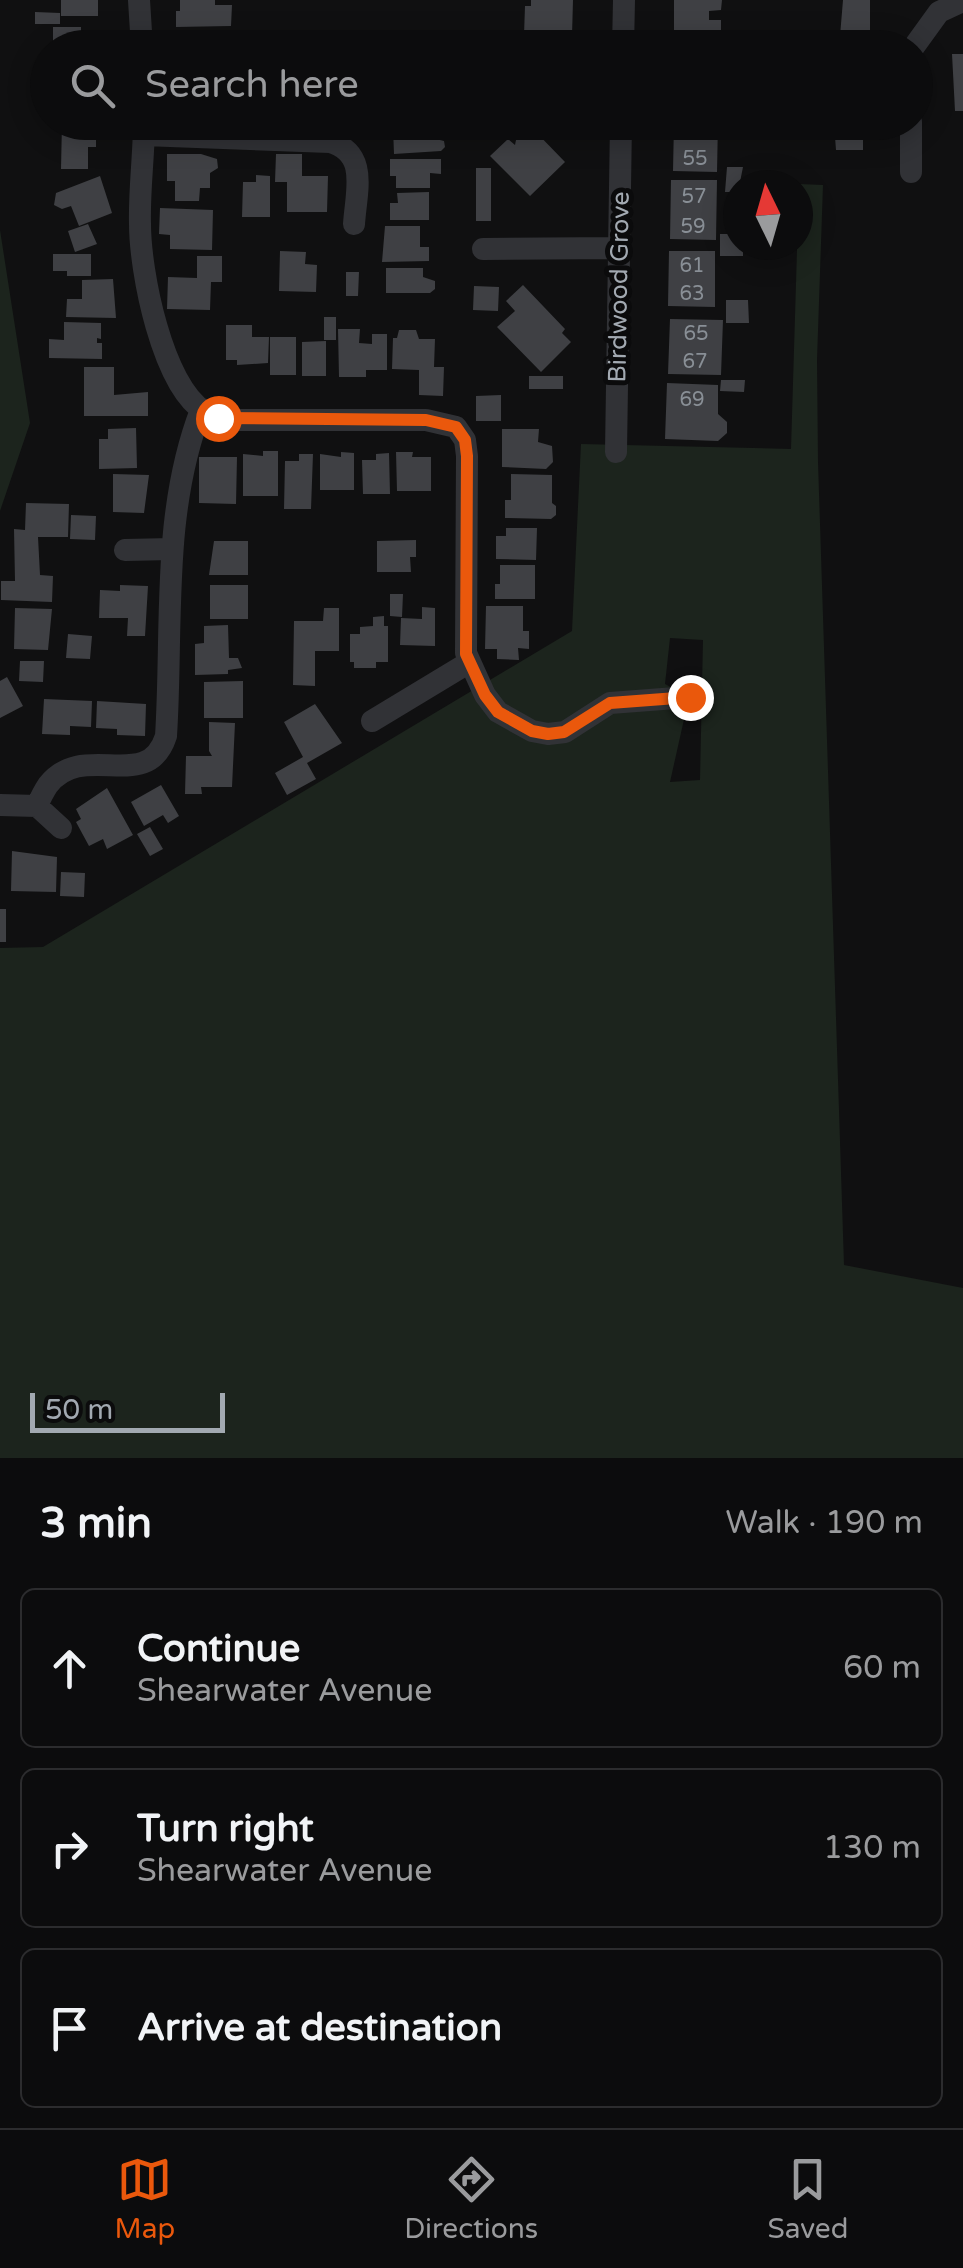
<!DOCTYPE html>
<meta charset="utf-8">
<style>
:root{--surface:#0c0c0d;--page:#151516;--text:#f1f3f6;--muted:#9a9b9d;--line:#2c2c2e;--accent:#ea580c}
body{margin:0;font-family:"Varela Round",sans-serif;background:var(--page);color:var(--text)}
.compass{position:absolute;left:723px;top:170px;width:90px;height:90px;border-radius:50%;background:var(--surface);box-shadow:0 5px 25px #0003;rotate:355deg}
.scale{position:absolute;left:30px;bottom:25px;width:195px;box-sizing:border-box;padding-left:10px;border:5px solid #a2a9b1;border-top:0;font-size:28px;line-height:35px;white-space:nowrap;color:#a2a9b1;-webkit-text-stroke:8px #0b0b0c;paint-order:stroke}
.stop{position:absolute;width:30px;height:30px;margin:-22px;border:8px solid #ea580c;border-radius:50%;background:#fff}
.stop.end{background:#ea580c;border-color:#fff;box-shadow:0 2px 10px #0008}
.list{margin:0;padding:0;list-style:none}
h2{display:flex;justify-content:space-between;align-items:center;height:130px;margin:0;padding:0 40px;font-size:42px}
h2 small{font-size:32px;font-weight:400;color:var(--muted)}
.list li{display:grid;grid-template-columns:65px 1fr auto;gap:30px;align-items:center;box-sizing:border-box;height:160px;margin:0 20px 20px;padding:0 20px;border:2px solid var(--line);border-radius:15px}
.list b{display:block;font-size:38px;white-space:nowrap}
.list p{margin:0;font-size:32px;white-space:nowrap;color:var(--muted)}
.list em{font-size:32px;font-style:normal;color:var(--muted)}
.icon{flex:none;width:55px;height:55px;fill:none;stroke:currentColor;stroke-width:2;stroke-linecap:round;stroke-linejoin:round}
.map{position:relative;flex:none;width:963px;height:1458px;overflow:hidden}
.search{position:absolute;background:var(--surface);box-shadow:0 5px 25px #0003;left:30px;right:30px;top:30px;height:110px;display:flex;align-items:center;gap:25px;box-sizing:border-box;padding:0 35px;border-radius:55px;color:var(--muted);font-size:38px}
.sheet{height:670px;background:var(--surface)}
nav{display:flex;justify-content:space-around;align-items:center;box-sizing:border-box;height:140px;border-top:2px solid var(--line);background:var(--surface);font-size:28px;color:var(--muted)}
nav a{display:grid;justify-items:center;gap:5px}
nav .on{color:var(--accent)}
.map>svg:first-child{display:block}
.green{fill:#1c241d;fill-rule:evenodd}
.building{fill:#3f4044}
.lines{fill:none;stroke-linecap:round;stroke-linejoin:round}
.minor{stroke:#313236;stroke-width:22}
.route{stroke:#ea580c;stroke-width:12}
.labels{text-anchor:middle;stroke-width:10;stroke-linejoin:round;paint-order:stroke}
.number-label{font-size:20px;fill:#898f96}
.street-label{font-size:25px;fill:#a2a9b1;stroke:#0b0b0c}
</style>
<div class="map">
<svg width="963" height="1458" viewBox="0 0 963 1458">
<rect width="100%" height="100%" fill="#101011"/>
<path class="green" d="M799,184L823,185L817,360L818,462L844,1265L963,1288V1458H0V948L43,947L572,631L581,444L791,449ZM670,638L703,640L700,780L670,782L689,697L665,684Z
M0,230L30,423L0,511Z"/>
<path class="building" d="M61,0H98V16H61Z
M180,0H215V5H232L231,26L176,27V11H180Z
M531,0H573L572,36L524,35L525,6H531Z
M674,0H722L721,10L709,11V20H721V34L674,30Z
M843,0H870V48H839Z
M35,12L60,13V24H35Z
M53,27H81V36H91V48H53Z
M258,31H269V48H258Z
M217,33V43L230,48H172V41H182V34Z
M492,39L571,43V48H492Z
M952,54H963V111H955Z
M62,122H96V147H88V169H61Z
M417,122H443V128H432V138L444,141L445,147L441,151L394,154L393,128L417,127Z
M674,122H718L717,172L673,171Z
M823,122H863V150H836L835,137L823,136Z
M532,128L565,162L530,196L490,156L508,139L515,145L517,135L523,130Z
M167,154H201L217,159L218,168L210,173V188H200L199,201H175V181H167Z
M276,154H302V176H328L327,212H287V182H275Z
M390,159H441V174L430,173V188H396V176H390Z
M727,167H743L738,192H725Z
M476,168H491V221H476Z
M256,175L270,176V217H242L243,182H256Z
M100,176L112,213L79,226L71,206L62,209L54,205L56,193Z
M671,180H717L716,240L670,239Z
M429,192V220H390V203H398L397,193Z
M160,208L213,210L212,250L170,249V235L159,234Z
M88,224L97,244L75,252L68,231Z
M385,226H420V247H429V261L382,262Z
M720,234H738V245H743V256H720Z
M280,251L306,252L305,264L317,265L316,292L279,291Z
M669,251H715V307L668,306Z
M53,254H91V276H67V271H53Z
M197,256H222V282H211L210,310L167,309L168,277L197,278Z
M386,268H423V277L435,281V289L430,293H386Z
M346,272H359L358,296H346Z
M113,279L116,318L66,317L67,299H82V280Z
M523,285L565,329L562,333L571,342L541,372L497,327L515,311L506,301Z
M474,286L499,287L498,311L473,310Z
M726,300H748L749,323H726Z
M324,317H336V340H324Z
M670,319L723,320L721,375L668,374Z
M64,322L101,323V339L97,338V343H102V359L49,358V339L64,340Z
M226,325H252V337H269L268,363L237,365V360H226Z
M338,329H360L359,343L372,344V334H387V370H366V377H339Z
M399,330H416L419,339H435L434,367H444L443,396L419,395V370L392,369L393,338H397Z
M270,337H296V375H270Z
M326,341V376H302V342Z
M84,367H114V395L148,392V416H84Z
M529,376H563V389H529Z
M721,380H745L744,392L720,391Z
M667,383L718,385V414L727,422V433L718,441L665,439Z
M501,395V421H476V396Z
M136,428L137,468L99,469V439H108V429Z
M502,429H539L538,442L552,446L553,462L546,469L502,467Z
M263,451H278V496H243V454L263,456Z
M341,452L354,453V490H320V454L341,457Z
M396,452H413L412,457H431V491H397Z
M389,453L390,494H363L362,460H376V454Z
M299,454H313L311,509H284L285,461H299Z
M199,457H237L236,504L199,503Z
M113,474L149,475L144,513L113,512Z
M511,474L552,475V503L556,506V515L551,519L505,518V500H511Z
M26,503L69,504L68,537H38L40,575L53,576L52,602L1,600V581H15L14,529L25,530Z
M71,515L96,516L95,540L70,539Z
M506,528H537L536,560L496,559V536H506Z
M416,540V557H410L411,572H377V541Z
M214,541H248V575H209Z
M500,565H535V599H495V584H500Z
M120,585L148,586L145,636H127L128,618H99L100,590L120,591Z
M210,585H248V619H210Z
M390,594H403L402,617L390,616Z
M486,606H523V631H529V649L518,648L519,660L497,659V649H485Z
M422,607L435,608V646L400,645L401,618L422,619Z
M15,608L52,609L48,650L14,649Z
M324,608H339V651H315V686L293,685L294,621H323Z
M384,616V626H388V662H376V668H354V662H350V634H360V627L373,626V617Z
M228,625L229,658H238L242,668L228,670V674L195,675V644L204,643V626Z
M68,634L92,636L90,659L66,658Z
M20,661H44L43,682L19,681Z
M7,677L23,706L0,718V681Z
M243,681V718H204V682Z
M44,699L92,701L91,727L70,726V735L42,734Z
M97,701L146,704L145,736L117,735V729L96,728Z
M315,704L342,743L307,763L316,779L287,795L275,773L303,757L284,722Z
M209,722L235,723L232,787H201L202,794H185L186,756H212L209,751Z
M161,785L179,816L168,823L163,815L144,826L131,802Z
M107,788L133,835L107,849L103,839L89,846L76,822L81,819L76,809Z
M150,827L163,849L150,856L137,834Z
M12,851L57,857L56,892L11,891Z
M61,872L85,873L84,897L60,896Z
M0,909H6V942H0Z"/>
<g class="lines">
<path class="minor" d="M139,0L142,48
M623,48L624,0
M913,48L939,12L963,1
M144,122C144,156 139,190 140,224C140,271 162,386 205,412C216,419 229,419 242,420H426L456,427L465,440L467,456L466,653L485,695L498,712L532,731L548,734L565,732L610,703L689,697
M144,135L330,142C369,153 356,192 354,224
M911,172V122
M483,249L618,248
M616,452L621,122
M125,550L172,549
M372,721L468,663
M0,805L37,806L61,828
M37,806C40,799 44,791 48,785C84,739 147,795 166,736C173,627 161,514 201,410"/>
</g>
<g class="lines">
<path class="route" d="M218,418L426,420L456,427L465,440L467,456L466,654L485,695L498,712L532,731L548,734L564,732L610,703L690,697"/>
</g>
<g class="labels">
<g class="number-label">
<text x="695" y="165">55</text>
<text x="694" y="203">57</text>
<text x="693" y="233">59</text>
<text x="692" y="272">61</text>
<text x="692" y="300">63</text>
<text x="696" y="340">65</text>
<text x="695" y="368">67</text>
<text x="692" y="406">69</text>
</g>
<g class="street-label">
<text transform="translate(618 287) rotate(-89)" y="9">Birdwood Grove</text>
</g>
</g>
</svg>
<svg class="compass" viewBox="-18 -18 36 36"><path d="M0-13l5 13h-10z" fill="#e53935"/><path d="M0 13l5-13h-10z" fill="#9a9b9d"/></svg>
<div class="scale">50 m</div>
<div class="stop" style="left:218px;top:418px"></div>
<div class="stop end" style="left:690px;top:697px"></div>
<div class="search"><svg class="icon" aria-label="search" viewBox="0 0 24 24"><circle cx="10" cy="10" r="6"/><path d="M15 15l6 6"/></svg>Search here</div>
</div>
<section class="sheet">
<h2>3 min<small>Walk · 190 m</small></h2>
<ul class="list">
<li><svg class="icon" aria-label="ahead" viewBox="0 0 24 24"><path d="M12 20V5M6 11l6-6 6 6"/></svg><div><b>Continue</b><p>Shearwater Avenue</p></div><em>60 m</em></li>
<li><svg class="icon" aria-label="right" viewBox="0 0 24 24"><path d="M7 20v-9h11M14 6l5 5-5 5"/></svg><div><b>Turn right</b><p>Shearwater Avenue</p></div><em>130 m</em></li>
<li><svg class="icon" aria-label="arrive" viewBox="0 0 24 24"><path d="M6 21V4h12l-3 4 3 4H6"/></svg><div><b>Arrive at destination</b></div></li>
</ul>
</section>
<nav>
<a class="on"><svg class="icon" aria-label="map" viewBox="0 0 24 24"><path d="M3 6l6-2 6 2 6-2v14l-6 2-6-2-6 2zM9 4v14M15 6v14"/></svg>Map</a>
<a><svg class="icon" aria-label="directions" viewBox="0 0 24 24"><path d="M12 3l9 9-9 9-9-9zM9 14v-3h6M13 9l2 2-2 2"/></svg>Directions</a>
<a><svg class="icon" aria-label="saved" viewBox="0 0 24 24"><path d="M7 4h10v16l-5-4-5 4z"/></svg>Saved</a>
</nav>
